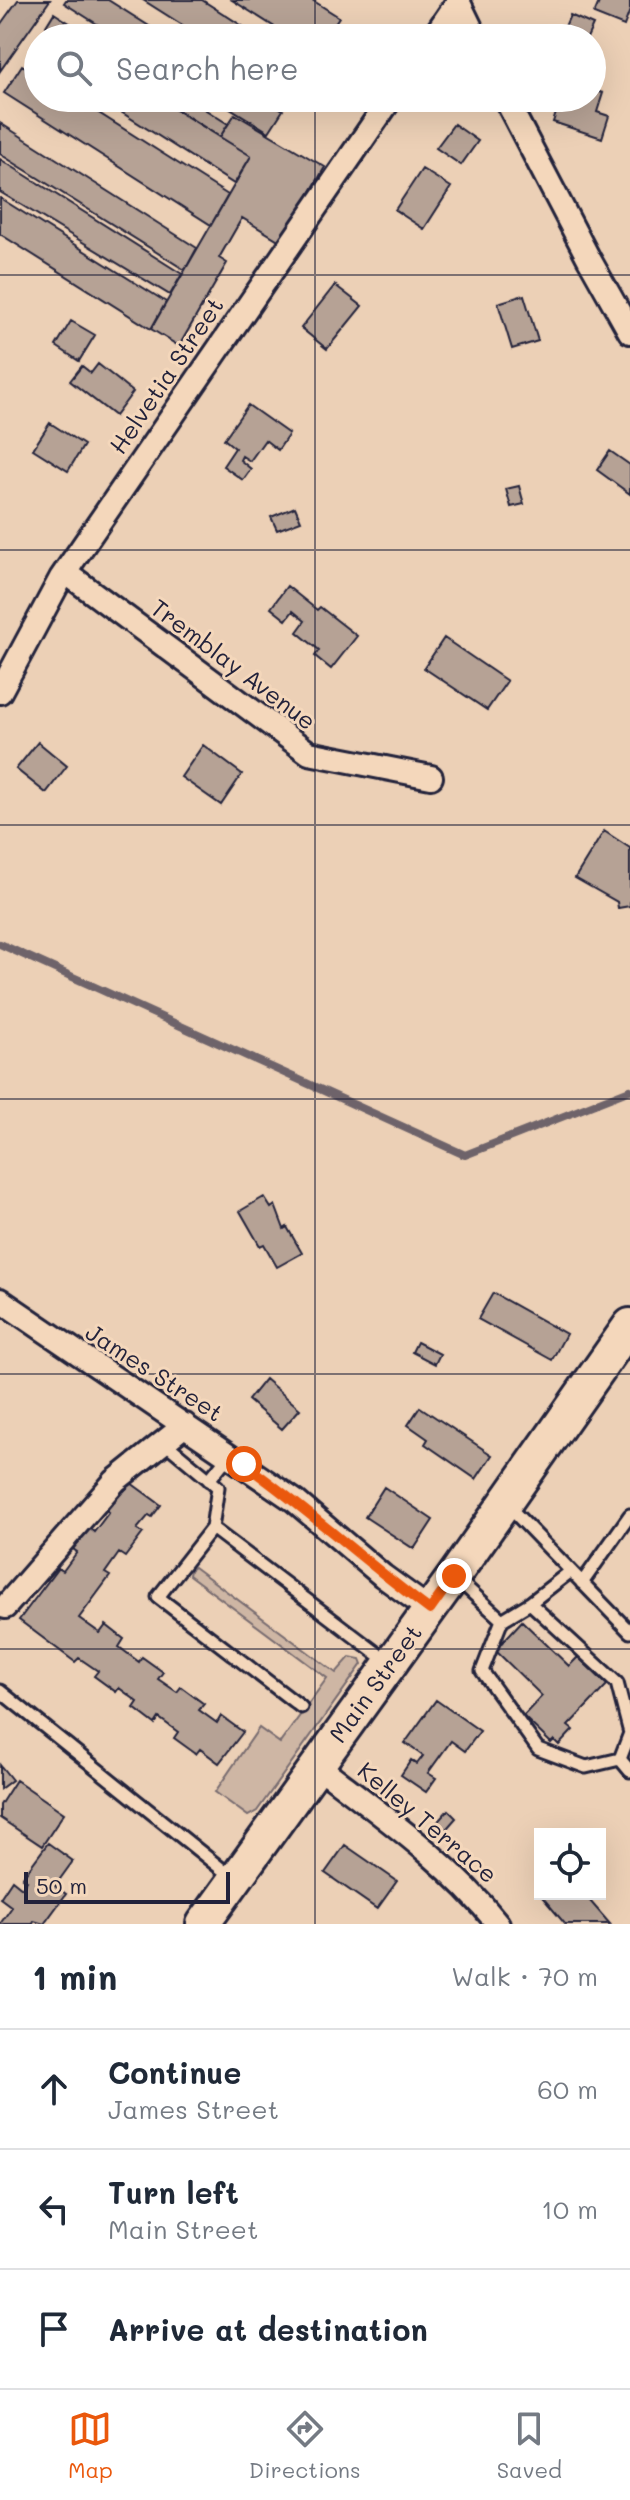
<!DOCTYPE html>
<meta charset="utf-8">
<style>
:root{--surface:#fff;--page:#f6f6f7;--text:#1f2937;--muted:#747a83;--line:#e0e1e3;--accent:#ea580c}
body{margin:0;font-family:Mali,sans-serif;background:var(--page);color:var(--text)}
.controls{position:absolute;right:24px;bottom:24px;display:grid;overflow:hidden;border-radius:0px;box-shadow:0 8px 32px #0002}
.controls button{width:72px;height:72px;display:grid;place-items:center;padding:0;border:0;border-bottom:2px solid var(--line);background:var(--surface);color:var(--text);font:40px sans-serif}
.scale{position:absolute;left:24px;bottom:20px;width:206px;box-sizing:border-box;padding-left:8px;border:4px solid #22223b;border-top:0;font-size:22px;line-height:28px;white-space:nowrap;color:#22223b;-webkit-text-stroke:6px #f4d7bb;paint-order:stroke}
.stop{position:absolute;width:24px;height:24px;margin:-18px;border:6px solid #ea580c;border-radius:50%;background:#fff}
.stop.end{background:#ea580c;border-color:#fff;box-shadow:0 2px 8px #0008}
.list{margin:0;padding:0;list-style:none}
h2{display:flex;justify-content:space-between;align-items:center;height:104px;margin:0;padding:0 32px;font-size:34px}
h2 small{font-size:26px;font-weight:400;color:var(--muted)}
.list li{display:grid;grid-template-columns:52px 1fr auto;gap:24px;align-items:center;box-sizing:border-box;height:120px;padding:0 32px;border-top:2px solid var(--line)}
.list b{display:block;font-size:30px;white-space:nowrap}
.list p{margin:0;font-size:26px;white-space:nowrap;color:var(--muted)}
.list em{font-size:26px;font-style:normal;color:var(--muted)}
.icon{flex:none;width:44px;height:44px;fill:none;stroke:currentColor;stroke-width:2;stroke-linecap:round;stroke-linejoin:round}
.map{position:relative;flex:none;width:630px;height:1924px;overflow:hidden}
.search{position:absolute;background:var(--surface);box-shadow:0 8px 32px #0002;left:24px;right:24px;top:24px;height:88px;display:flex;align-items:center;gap:20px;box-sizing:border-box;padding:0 28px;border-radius:44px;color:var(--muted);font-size:30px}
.sheet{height:464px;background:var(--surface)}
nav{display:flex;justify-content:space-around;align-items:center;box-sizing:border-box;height:112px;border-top:2px solid var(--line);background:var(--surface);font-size:22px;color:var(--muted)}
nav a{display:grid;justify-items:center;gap:4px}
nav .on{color:var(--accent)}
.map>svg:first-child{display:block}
.green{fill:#ceb6a4;stroke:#786c70;stroke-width:2}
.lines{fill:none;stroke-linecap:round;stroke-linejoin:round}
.stream{stroke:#6e636a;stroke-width:8}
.building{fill:#b6a295;stroke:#22223b;stroke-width:2}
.lane-casing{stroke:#22223b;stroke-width:17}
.street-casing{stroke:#22223b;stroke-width:28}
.secondary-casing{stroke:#22223b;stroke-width:38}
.lane{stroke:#f4d7bb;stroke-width:11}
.street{stroke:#f4d7bb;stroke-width:22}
.secondary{stroke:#f4d7bb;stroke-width:32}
.route{stroke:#ea580c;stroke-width:10}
.grid{fill:none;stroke:#22223b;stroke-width:2;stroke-opacity:0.55}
.labels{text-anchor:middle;stroke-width:6;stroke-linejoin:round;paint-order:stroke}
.street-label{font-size:24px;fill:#22223b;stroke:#f4d7bb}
</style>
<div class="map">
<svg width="630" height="1924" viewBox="0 0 630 1924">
<rect width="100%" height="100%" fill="#ecd0b6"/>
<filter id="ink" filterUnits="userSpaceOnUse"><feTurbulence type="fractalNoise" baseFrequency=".0125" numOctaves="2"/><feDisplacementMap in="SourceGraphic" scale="16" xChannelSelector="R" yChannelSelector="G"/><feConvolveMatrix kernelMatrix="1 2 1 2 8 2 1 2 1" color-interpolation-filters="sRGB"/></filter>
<g filter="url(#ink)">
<path class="green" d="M194,1567L336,1673L350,1657L360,1659L362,1664L257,1811L248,1816L215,1792L259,1728L280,1743L327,1678L189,1575L190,1570Z"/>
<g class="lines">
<path class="stream" d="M0,944L465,1155L630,1090"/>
</g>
<path class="building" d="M18,0H50L0,71V25Z
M66,0H108L168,38H119L64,3Z
M143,0H202L261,38H203Z
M232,0H312L339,17L325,38H292Z
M600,0H630V10L624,26L594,14Z
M54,13L93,38H65L46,26Z
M570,15L593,25L587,38H560Z
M22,65L38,75V98H75L228,195L211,225L4,93Z
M592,90L603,93L597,112L609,116L602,138L553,122L561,98H592Z
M99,98H156L251,156L234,184Z
M159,98H187L228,124L220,137Z
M214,98H264L283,110L269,132Z
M235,114L325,167L282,242L242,218L219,258L227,263L179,346L151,329L251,156L220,137Z
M0,123L197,248L185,270L0,154Z
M454,124L478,141L461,165L436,148Z
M0,159L182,274L170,295L0,192Z
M422,169L451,187L424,229L395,210Z
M0,198L166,302L151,329L0,234Z
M335,285L362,306L327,349L301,328Z
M524,295L538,341L512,349L498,303Z
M71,321L95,335L79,361L56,346Z
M98,364L133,392L115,416L70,381L82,366L91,373Z
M248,405L289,434L278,450L265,440L250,461L242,456L240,460L251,469L243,480L223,466L235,448L224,439Z
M50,423L84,445L68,471L33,449Z
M610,451L630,465V494L597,470Z
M519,486L524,504L511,507L506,489Z
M295,507L301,521L277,530L271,517Z
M287,586L317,610L320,607L357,636L331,669L315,656L319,650L297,632L305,621L293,611L286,620L271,608Z
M444,638L507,681L487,710L424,668Z
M38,742L67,766L46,793L16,769Z
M203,745L242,774L221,805L181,777Z
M604,831L630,848V906L618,908L617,902L575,878Z
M264,1197L271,1208L275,1205L284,1229L287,1227L302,1253L277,1267L264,1244L260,1246L240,1211Z
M493,1293L566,1334L552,1360L478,1319Z
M417,1342L440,1354L435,1364L412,1352Z
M265,1379L300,1409L282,1429L248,1400Z
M420,1407L492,1455L476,1479L425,1444L428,1439L408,1425Z
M131,1483L161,1505L152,1517L149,1515L137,1529L143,1533L125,1557L119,1553L105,1573L110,1576L79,1618L100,1633L106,1625L124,1639L119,1647L139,1662L142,1657L163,1672L158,1679L177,1692L181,1687L204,1704L199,1710L217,1723L221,1716L243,1732L219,1763L200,1749L196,1754L174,1738L178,1732L159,1718L155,1724L134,1708L138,1702L119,1688L116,1692L94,1676L98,1671L79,1658L75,1662L19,1620L58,1568L63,1571L77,1552L73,1549L89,1528L94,1532L109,1512L103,1508L119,1487L124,1491Z
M384,1487L433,1520L414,1549L365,1517Z
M522,1621L569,1666L578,1657L607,1685L568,1726L573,1730L559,1745L554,1740L551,1743L523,1716L542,1696L495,1650Z
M436,1700L480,1731L465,1751L451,1741L428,1773L436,1778L426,1792L401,1775L411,1760L417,1764L423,1756L405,1743Z
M0,1765L12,1780L0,1789Z
M16,1780L64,1813L42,1846L0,1818V1805Z
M448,1810L456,1818L441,1835L433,1827Z
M48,1843L73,1861L55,1886L66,1894L44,1924L34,1921L33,1924H0L12,1907L0,1898L12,1880L22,1888L27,1881L22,1878Z
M345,1845L397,1881L377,1909L325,1873Z
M540,1890V1894H584L610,1924H565L538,1892Z"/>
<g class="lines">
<defs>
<path id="lane" d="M164,1442L218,1487L212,1528
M209,1480L229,1455
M508,1506L630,1632
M455,1577L502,1620
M582,1583L630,1515
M530,1603L617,1683L630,1733L620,1759L586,1767L538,1749L482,1671L502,1620Z
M530,1603L571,1571
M0,1691L234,1879
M301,1707L158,1597L212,1528L387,1661
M620,1759L630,1771"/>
<path id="street" d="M458,1L476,38
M433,38L459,0
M505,98L589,259L630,332
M65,572L309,753L431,777
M0,692L61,578L391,98
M0,1300L295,1501L383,1576L430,1610
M5,1607L115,1481L185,1425
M317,1765C380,1814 448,1861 498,1924"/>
<path id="secondary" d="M203,1924L454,1576L630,1325"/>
</defs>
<use href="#lane" class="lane-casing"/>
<use href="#street" class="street-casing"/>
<use href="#secondary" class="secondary-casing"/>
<use href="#lane" class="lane"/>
<use href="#street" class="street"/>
<use href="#secondary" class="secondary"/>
</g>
</g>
<g class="lines" filter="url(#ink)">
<path class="route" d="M244,1464C309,1510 366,1563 430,1610L454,1576"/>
</g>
<path class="grid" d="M315,0V38M315,98V1924M0,275H630M0,550H630M0,825H630M0,1099H630M0,1374H630M0,1649H630"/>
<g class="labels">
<g class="street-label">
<text transform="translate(167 376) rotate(-56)" y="8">Helvetia Street</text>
<text transform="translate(233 665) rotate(37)" y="8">Tremblay Avenue</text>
<text transform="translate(154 1373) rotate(33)" y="8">James Street</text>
<text transform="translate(376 1684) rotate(-54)" y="8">Main Street</text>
<text transform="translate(427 1823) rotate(40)" y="8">Kelley Terrace</text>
</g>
</g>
</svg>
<div class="controls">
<button><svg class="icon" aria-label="locate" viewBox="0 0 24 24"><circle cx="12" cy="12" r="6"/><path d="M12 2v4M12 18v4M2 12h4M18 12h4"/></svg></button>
</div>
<div class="scale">50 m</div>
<div class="stop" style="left:244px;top:1464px"></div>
<div class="stop end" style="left:454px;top:1576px"></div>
<div class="search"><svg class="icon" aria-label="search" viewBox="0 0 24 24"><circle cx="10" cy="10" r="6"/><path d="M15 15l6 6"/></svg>Search here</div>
</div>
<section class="sheet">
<h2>1 min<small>Walk · 70 m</small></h2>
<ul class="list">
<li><svg class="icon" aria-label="ahead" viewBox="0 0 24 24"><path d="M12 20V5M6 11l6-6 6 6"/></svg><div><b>Continue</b><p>James Street</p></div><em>60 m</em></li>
<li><svg class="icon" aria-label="left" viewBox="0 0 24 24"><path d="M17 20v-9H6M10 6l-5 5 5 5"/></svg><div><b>Turn left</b><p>Main Street</p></div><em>10 m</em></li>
<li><svg class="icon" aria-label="arrive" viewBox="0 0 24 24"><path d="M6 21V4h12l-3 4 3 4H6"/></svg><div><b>Arrive at destination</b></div></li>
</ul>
</section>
<nav>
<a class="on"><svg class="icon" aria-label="map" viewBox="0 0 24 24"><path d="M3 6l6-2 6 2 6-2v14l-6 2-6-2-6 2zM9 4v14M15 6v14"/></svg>Map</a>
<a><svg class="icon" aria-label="directions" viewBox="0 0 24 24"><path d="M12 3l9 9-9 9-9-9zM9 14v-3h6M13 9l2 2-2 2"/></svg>Directions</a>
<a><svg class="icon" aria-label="saved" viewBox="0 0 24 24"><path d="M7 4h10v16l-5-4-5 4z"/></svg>Saved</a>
</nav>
